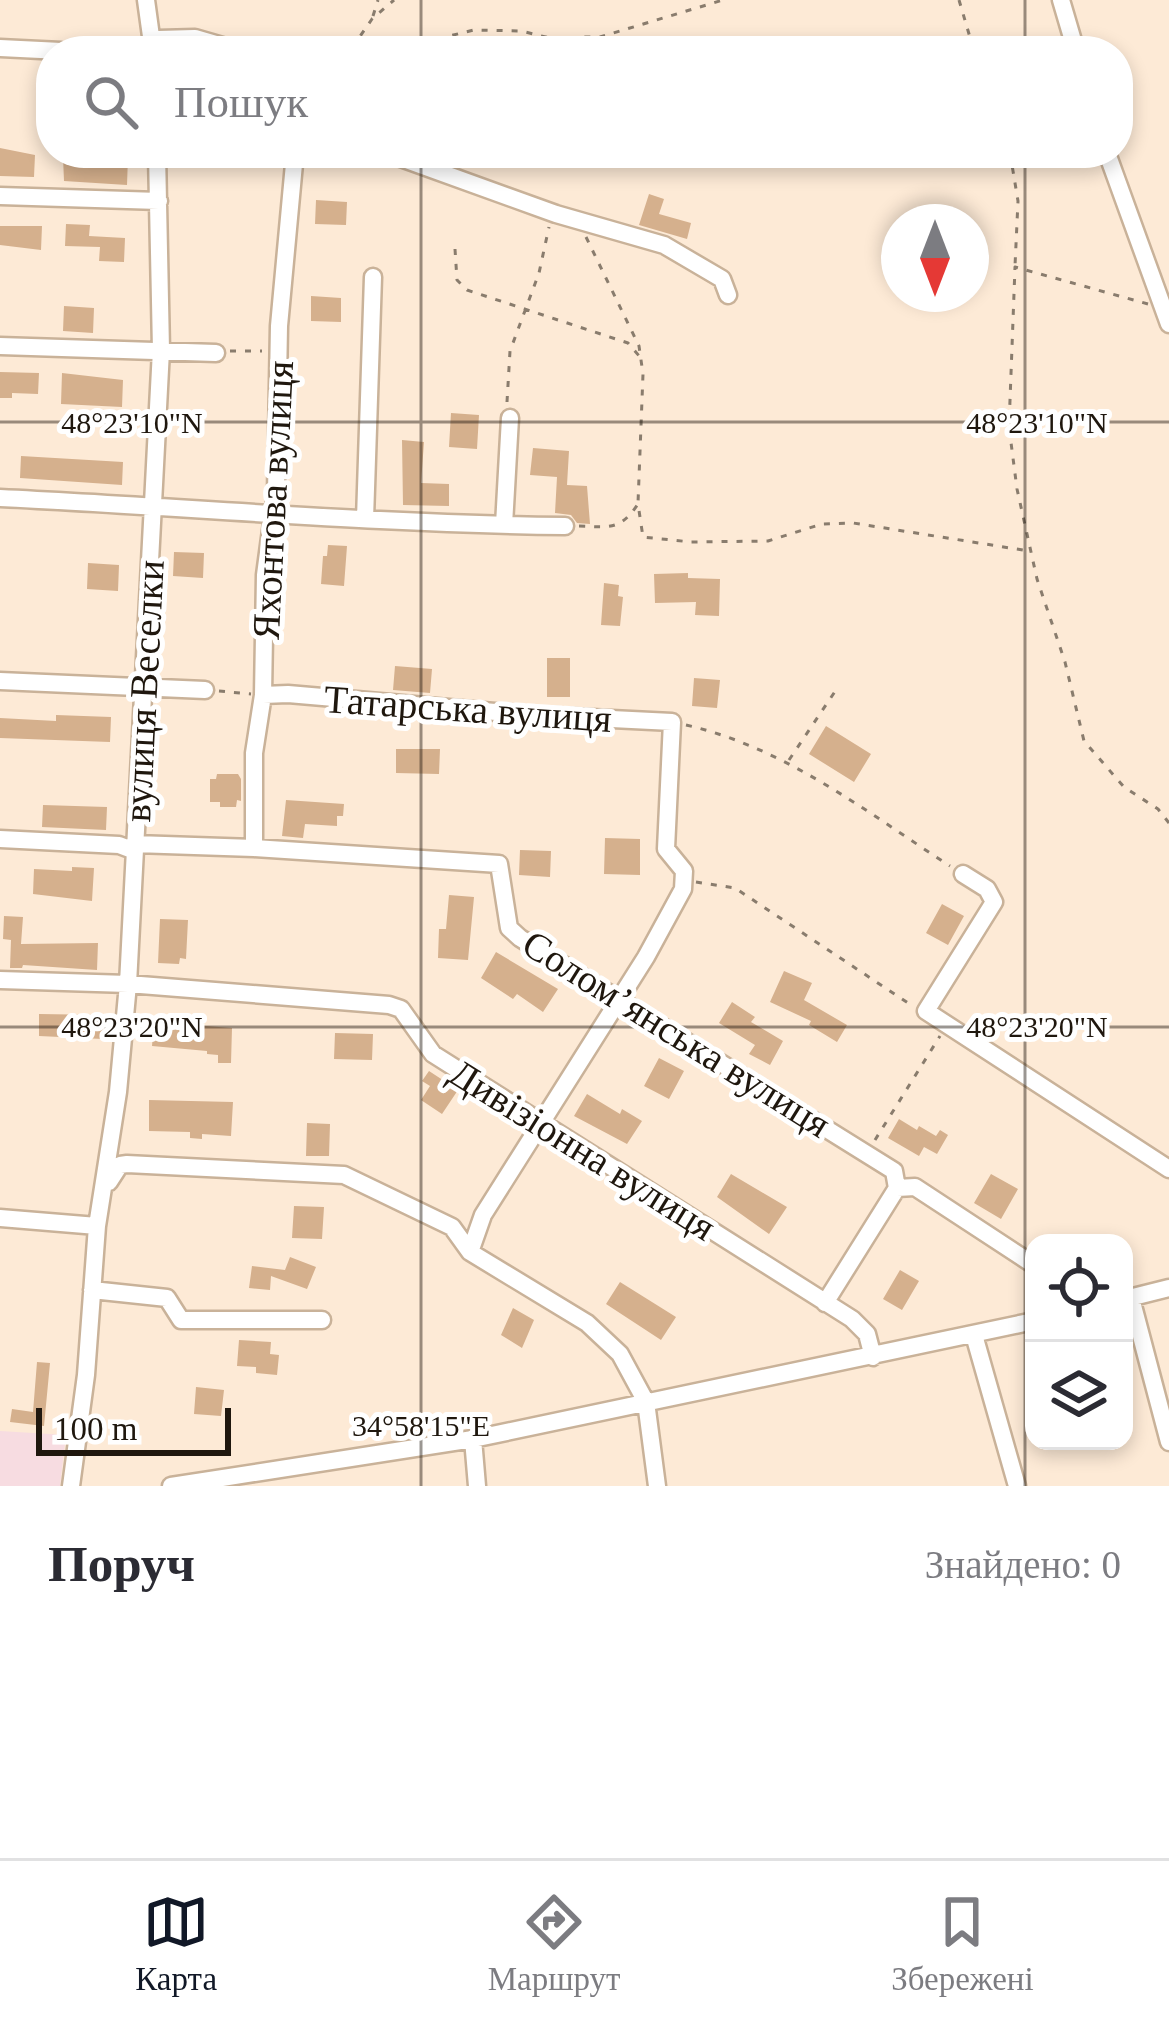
<!DOCTYPE html>
<html lang="uk">
<meta charset="utf-8">
<style>
:root{--surface:#fff;--page:#f7f7f7;--text:#2b2b33;--muted:#7c7c81;--line:#e1e1e2;--accent:#111827}
body{margin:0;font-family:Georgia,serif;background:var(--page);color:var(--text)}
.controls{position:absolute;right:36px;bottom:36px;display:grid;overflow:hidden;border-radius:24px;box-shadow:0 6px 18px #0003}
.controls button{width:108px;height:108px;display:grid;place-items:center;padding:0;border:0;border-bottom:3px solid var(--line);background:var(--surface);color:var(--text);font:60px sans-serif}
.compass{position:absolute;left:881px;top:204px;width:108px;height:108px;border-radius:50%;background:var(--surface);box-shadow:0 6px 18px #0003;rotate:180deg}
.scale{position:absolute;left:36px;bottom:30px;width:195px;box-sizing:border-box;padding-left:12px;border:6px solid #1f170e;border-top:0;font-size:33px;line-height:42px;white-space:nowrap;color:#1f170e;-webkit-text-stroke:9px #fff;paint-order:stroke}
.list{margin:0;padding:0;list-style:none}
h2{display:flex;justify-content:space-between;align-items:center;height:156px;margin:0;padding:0 48px;font-size:51px}
h2 small{font-size:39px;font-weight:400;color:var(--muted)}
.icon{flex:none;width:66px;height:66px;fill:none;stroke:currentColor;stroke-width:2;stroke-linecap:round;stroke-linejoin:round}
.map{position:relative;flex:none;width:1169px;height:1486px;overflow:hidden}
.search{position:absolute;background:var(--surface);box-shadow:0 6px 18px #0003;left:36px;right:36px;top:36px;height:132px;display:flex;align-items:center;gap:30px;box-sizing:border-box;padding:0 42px;border-radius:48px;color:var(--muted);font-size:45px}
.sheet{height:372px;background:var(--surface)}
nav{display:flex;justify-content:space-around;align-items:center;box-sizing:border-box;height:168px;border-top:3px solid var(--line);background:var(--surface);font-size:33px;color:var(--muted)}
nav a{display:grid;justify-items:center;gap:6px}
nav .on{color:var(--accent)}
.map>svg:first-child{display:block}
.industrial{fill:#f7dce1}
.building{fill:#d5b08d}
.lines{fill:none;stroke-linecap:round;stroke-linejoin:round}
.minor-casing{stroke:#c9b299;stroke-width:21}
.path{stroke:#897c6d;stroke-width:3;stroke-dasharray:6 9;stroke-linecap:butt}
.minor{stroke:#fff;stroke-width:16}
.ticks{fill:none;stroke:#1f170e;stroke-width:3;stroke-opacity:0.45}
.labels{text-anchor:middle;stroke-width:10;stroke-linejoin:round;paint-order:stroke}
.street-label{font-size:39px;fill:#1f170e;stroke:#fff}
.ticks-label{font-size:30px;text-anchor:middle;fill:#1f170e;stroke:#fff;stroke-width:10;stroke-linejoin:round;paint-order:stroke}
</style>
<div class="map">
<svg width="1169" height="1486" viewBox="0 0 1169 1486">
<rect width="100%" height="100%" fill="#fdead6"/>
<path class="industrial" d="M0,1431L66,1435L60,1486H0Z"/>
<path class="building" d="M0,148L35,155L34,177L0,176Z
M99,156L128,157L127,185L64,181L63,157L98,159Z
M649,194L664,199L659,214L691,223L687,239L639,225Z
M316,200L347,202L346,225L315,224Z
M66,224L90,225L89,236L125,238L124,262L99,261L100,247L65,246Z
M0,226H42L41,250L0,245Z
M311,296L341,298V322L311,321Z
M64,306L94,308L93,333L63,331Z
M0,372L39,373L38,394L12,393V398H0Z
M62,373L123,380L122,407L61,404Z
M451,413L479,415L477,449L449,447Z
M402,440L424,442L421,483L449,484V506L403,505Z
M533,448L569,451L567,485L587,486L590,524L577,523L571,515L555,513L557,477L530,475Z
M21,456L123,462L122,485L20,478Z
M328,545L347,546L344,586L321,584L323,556H327Z
M174,552L204,553L203,578L173,576Z
M88,563L119,565L118,591L87,589Z
M688,573V578L720,579L719,616L695,615L696,602L655,603L654,574Z
M604,583L619,585L618,596L623,597L620,626L601,625Z
M547,658H570V697H547Z
M395,666L432,669L430,693L393,690Z
M694,678L720,680L717,708L692,706Z
M56,715L111,717L110,742L0,738V718L56,721Z
M826,726L871,754L854,782L809,754Z
M396,749H440L439,774L396,773Z
M217,774H238L241,779V801L237,800L236,807H220V802H210V779H216Z
M286,800L344,804L343,816H337V826L305,824L303,838L282,836Z
M43,805L107,807L106,830L42,827Z
M605,838L640,839V875L604,874Z
M520,850L551,851L550,877L519,875Z
M72,867L94,868L92,901L33,894L34,869L72,871Z
M449,895L474,897L468,960L438,958L439,929H446Z
M942,904L964,916L948,945L926,933Z
M4,916L23,917L21,944L98,943L97,970L23,965L22,968H10L11,940L3,939Z
M160,919L188,920L186,959L180,958L179,964L158,963Z
M496,952L558,989L543,1012L517,994L513,999L481,978Z
M784,971L812,983L804,1000L847,1025L837,1042L809,1025L811,1021L770,1002Z
M732,1002L755,1017L751,1022L783,1041L770,1065L749,1054L755,1045L719,1023Z
M39,1014L104,1015L103,1039L39,1036Z
M154,1022L232,1028L231,1063H218V1055L207,1054V1051L152,1046Z
M335,1033L373,1034L372,1060L334,1059Z
M659,1058L684,1071L669,1099L644,1086Z
M429,1071L458,1090L442,1114L421,1100L430,1086L422,1081Z
M587,1094L620,1114L622,1109L642,1121L627,1144L574,1116Z
M149,1100L233,1102L231,1136L202,1134V1139L190,1138V1132L149,1131Z
M899,1119L917,1130L919,1126L936,1136L940,1130L948,1135L937,1154L924,1147L919,1156L888,1138Z
M307,1123L330,1124L329,1156H306Z
M731,1174L787,1207L769,1234L717,1197Z
M991,1174L1018,1189L1001,1219L974,1203Z
M294,1206L324,1207L322,1239L292,1238Z
M290,1257L316,1267L307,1289L271,1276L270,1290L249,1288L252,1266L285,1270Z
M900,1270L919,1281L902,1310L883,1299Z
M620,1282L676,1317L661,1340L606,1304Z
M513,1308L534,1320L522,1348L501,1335Z
M239,1340L271,1342L270,1354L279,1355L277,1375L256,1373V1367L237,1366Z
M37,1362L50,1363L44,1426L10,1422L12,1409L33,1412Z
M196,1387L224,1390L221,1416L194,1414Z"/>
<g class="lines">
<defs>
<path id="minor" d="M146,0L153,51
M1061,0L1076,51
M0,48L61,51
M152,48L159,39L195,38L240,51
M387,153L556,214L664,245L722,279L728,295
M1107,153L1169,324
M0,196L159,201
M0,346L216,353
M0,498C188,507 376,524 565,526
M365,519L373,277
M504,525L510,418
M0,681L205,690
M263,695L288,694L531,715L672,722L666,849L684,871L683,889L646,957L483,1215L470,1252
M0,839L119,845L135,851
M135,844L254,848L499,864L509,928L520,938L894,1171L897,1188L825,1303
M254,848V753L263,695L265,575L276,493L279,326L295,153
M963,874L987,889L994,902L926,1011L1169,1169
M0,980L128,984L389,1005L401,1009L433,1054L852,1319L867,1334L873,1357
M109,1182L120,1165L127,1164L344,1175L452,1227L470,1252L587,1323L620,1354L646,1402L657,1486
M897,1188L915,1187L1034,1265
M0,1218L97,1226
M92,1290L167,1298L181,1320H322
M1131,1298L1169,1442
M1125,1299L1169,1288
M974,1335L1017,1486
M473,1439L477,1486
M71,1486L86,1375L97,1226L118,1092L128,984L161,350L157,153
M171,1486L473,1439L1034,1321"/>
</defs>
<use href="#minor" class="minor-casing"/>
<path class="path" d="M959,0L974,51
M373,16L378,0
M352,48L372,19L394,0
M350,51L386,44L400,48L474,30L521,31L566,42L579,37H600L723,0
M1010,153L1018,201L1015,266
M586,237L639,346L643,374L638,503
M455,249L457,280L467,290L628,343L640,357
M1148,304L1015,267L1009,427L1017,489L1037,579L1065,662L1084,741L1124,787L1158,809L1169,823
M230,351H262
M507,402L510,351L539,273L549,227
M579,526C609,527 620,531 638,504L643,537L691,542L768,541L822,524L853,523L1029,551
M219,691L251,694
M686,725C786,748 865,811 950,866
M789,760L836,690
M696,882L735,888L914,1007
M875,1140L940,1036"/>
<use href="#minor" class="minor"/>
</g>
<path class="ticks" d="M421,0V51M1025,0V51M421,153V1486M1025,153V1486M0,422H1169M0,1027H1169"/>
<g class="labels">
<g class="street-label">
<text transform="translate(272 500) rotate(-87)" y="14">Яхонтова вулиця</text>
<text transform="translate(143 691) rotate(-87)" y="14">вулиця Веселки</text>
<text transform="translate(468 708) rotate(4)" y="14">Татарська вулиця</text>
<text transform="translate(677 1033) rotate(32)" y="14">Соломʼянська вулиця</text>
<text transform="translate(583 1149) rotate(32)" y="14">Дивізіонна вулиця</text>
</g>
</g>
<g class="ticks-label">
<text x="1037" y="433">48°23'10"N</text>
<text x="132" y="433">48°23'10"N</text>
<text x="1037" y="1037">48°23'20"N</text>
<text x="132" y="1037">48°23'20"N</text>
<text x="421" y="1436">34°58'15"E</text>
</g>
</svg>
<div class="controls">
<button><svg class="icon" aria-label="locate" viewBox="0 0 24 24"><circle cx="12" cy="12" r="6"/><path d="M12 2v4M12 18v4M2 12h4M18 12h4"/></svg></button>
<button><svg class="icon" aria-label="layers" viewBox="0 0 24 24"><path d="M12 4l9 5-9 5-9-5zM3 14l9 5 9-5"/></svg></button>
</div>
<svg class="compass" viewBox="-18 -18 36 36"><path d="M0-13l5 13h-10z" fill="#e53935"/><path d="M0 13l5-13h-10z" fill="#7c7c81"/></svg>
<div class="scale">100 m</div>
<div class="search"><svg class="icon" aria-label="search" viewBox="0 0 24 24"><circle cx="10" cy="10" r="6"/><path d="M15 15l6 6"/></svg>Пошук</div>
</div>
<section class="sheet">
<h2>Поруч<small>Знайдено: 0</small></h2>
<ul class="list">
</ul>
</section>
<nav>
<a class="on"><svg class="icon" aria-label="map" viewBox="0 0 24 24"><path d="M3 6l6-2 6 2 6-2v14l-6 2-6-2-6 2zM9 4v14M15 6v14"/></svg>Карта</a>
<a><svg class="icon" aria-label="directions" viewBox="0 0 24 24"><path d="M12 3l9 9-9 9-9-9zM9 14v-3h6M13 9l2 2-2 2"/></svg>Маршрут</a>
<a><svg class="icon" aria-label="saved" viewBox="0 0 24 24"><path d="M7 4h10v16l-5-4-5 4z"/></svg>Збережені</a>
</nav>
